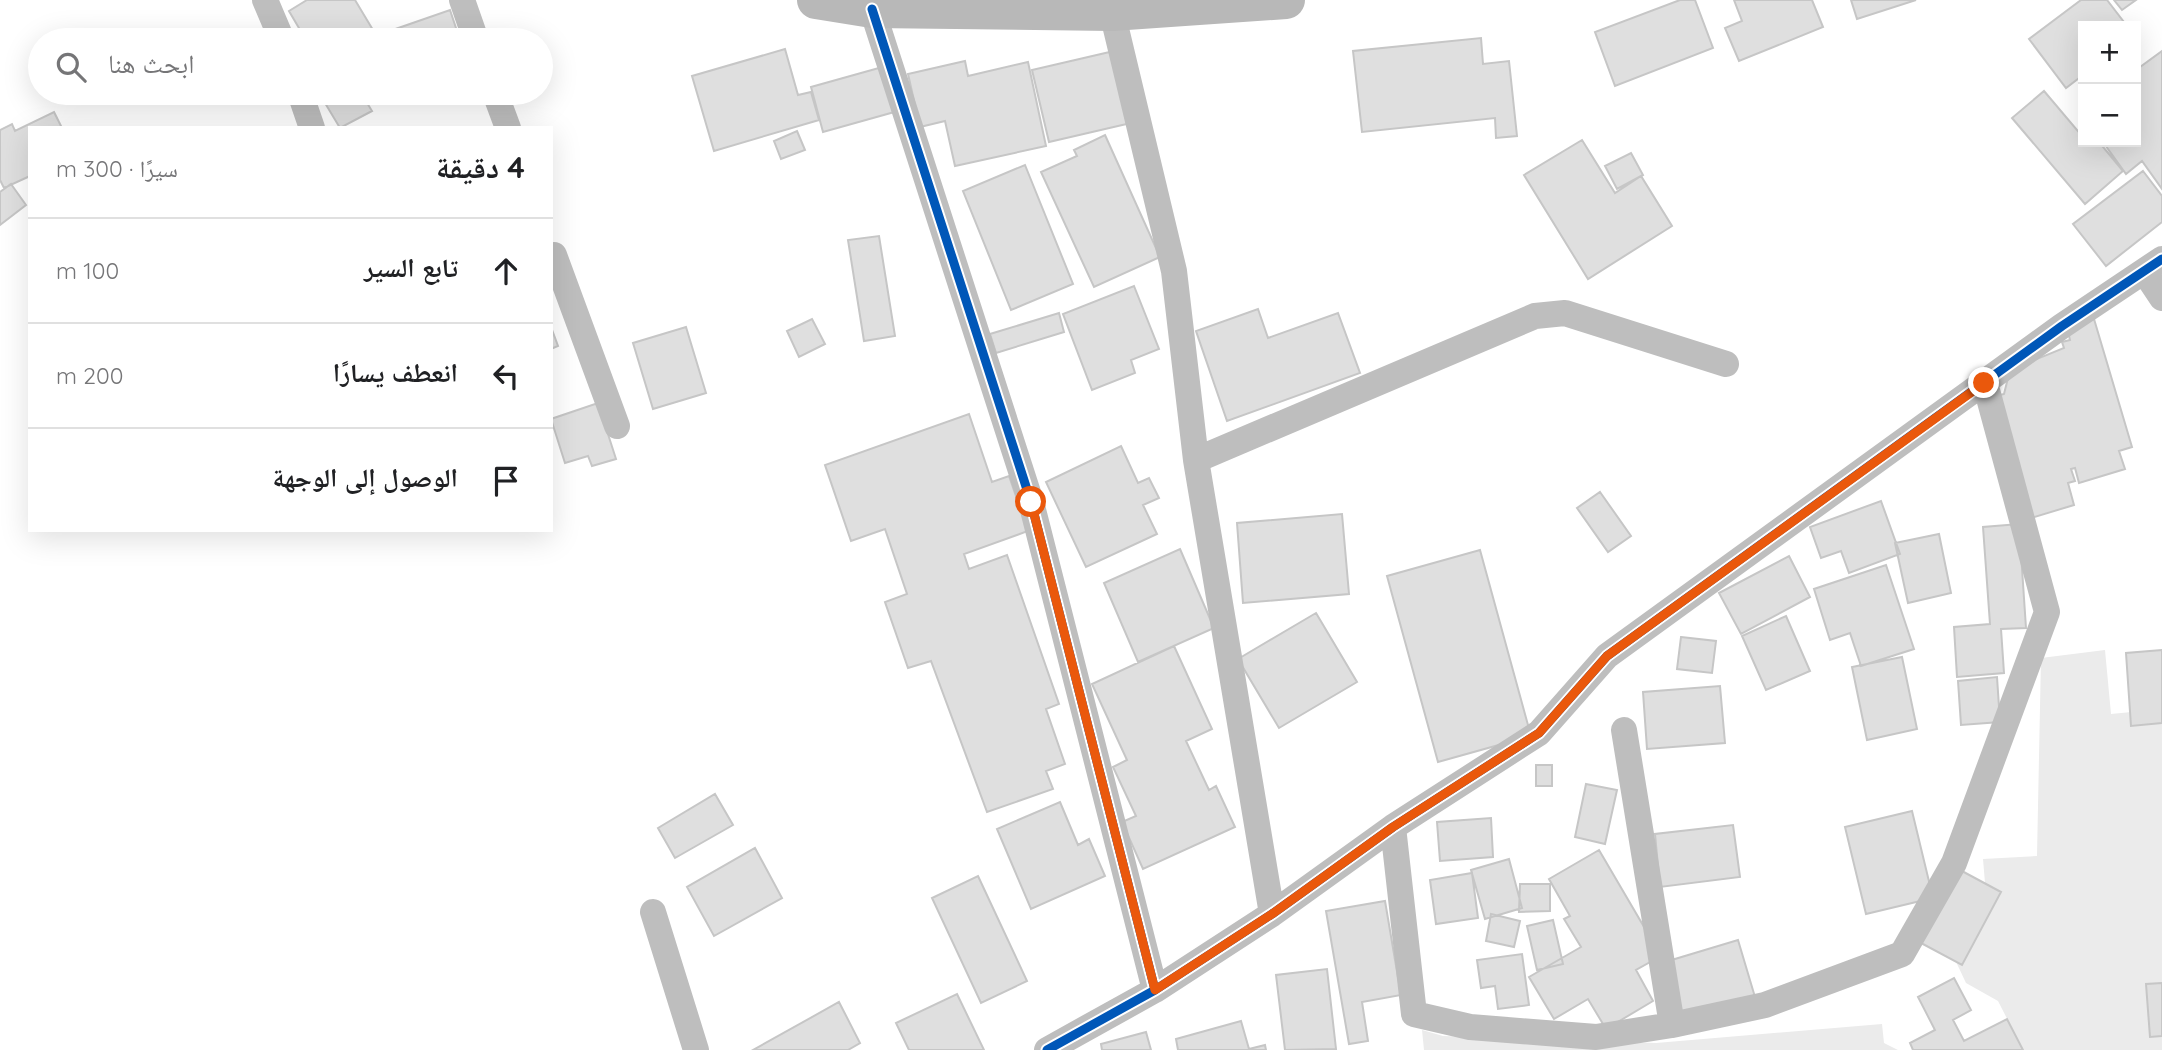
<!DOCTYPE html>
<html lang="ar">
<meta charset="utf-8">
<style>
:root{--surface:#fff;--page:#f2f2f2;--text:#202124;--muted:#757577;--line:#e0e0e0}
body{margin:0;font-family:Quicksand,"Noto Naskh Arabic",sans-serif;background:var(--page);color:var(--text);direction:rtl}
.controls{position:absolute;right:21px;top:21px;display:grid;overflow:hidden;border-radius:0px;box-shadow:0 7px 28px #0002}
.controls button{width:63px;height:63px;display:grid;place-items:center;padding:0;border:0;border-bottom:2px solid var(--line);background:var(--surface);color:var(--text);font:35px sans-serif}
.stop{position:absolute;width:21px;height:21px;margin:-16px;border:5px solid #ea580c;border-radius:50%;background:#fff}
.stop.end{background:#ea580c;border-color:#fff;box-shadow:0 2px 7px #0008}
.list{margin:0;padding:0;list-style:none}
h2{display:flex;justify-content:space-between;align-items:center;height:91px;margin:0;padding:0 28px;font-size:30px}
h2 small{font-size:23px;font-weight:400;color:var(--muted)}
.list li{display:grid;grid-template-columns:46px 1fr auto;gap:21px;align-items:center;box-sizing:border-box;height:105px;padding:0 28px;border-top:2px solid var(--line)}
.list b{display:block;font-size:26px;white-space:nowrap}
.list em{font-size:23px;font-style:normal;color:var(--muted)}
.icon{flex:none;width:38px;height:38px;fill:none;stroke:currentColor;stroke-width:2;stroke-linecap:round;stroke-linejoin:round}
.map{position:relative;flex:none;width:2162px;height:1050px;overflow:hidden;direction:ltr}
.search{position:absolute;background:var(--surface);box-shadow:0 7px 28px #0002;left:28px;top:28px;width:525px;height:77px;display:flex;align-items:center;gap:18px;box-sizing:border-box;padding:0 24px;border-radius:38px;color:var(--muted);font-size:26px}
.panel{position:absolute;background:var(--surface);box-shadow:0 7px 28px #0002;left:28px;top:126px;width:525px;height:406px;border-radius:0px;direction:rtl}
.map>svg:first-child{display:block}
.green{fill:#ebebeb}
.building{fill:#dfdfdf;stroke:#c6c6c6;stroke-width:2}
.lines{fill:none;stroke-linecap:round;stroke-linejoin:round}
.street{stroke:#bebebe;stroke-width:26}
.secondary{stroke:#b8b8b8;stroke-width:38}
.cycleway-casing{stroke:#fff;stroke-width:13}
.cycleway{stroke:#0057b8;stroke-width:9}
.route{stroke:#ea580c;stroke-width:9}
</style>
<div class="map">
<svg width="2162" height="1050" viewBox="0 0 2162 1050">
<rect width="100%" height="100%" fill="#fff"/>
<path class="green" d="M2105,650L2111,714L2162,709V1050H2008L2020,1044L1998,1001L1966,983L1950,949L1971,883H1985L1983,859L2037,856L2041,658Z
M1882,1024L1884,1043L1898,1050H1424L1422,1030L1443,1036L1656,1043Z"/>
<path class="building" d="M307,0H355L379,40H306L289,11Z
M1680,0H1695L1713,48L1615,86L1595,32Z
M1734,0H1812L1823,27L1739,61L1725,28L1742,21Z
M1851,0H1916L1857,19Z
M2081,0H2107L2127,26H2083V75L2066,88L2029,39Z
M2114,0H2136L2122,10Z
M450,10L460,40H386L384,33Z
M1481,38L1483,64L1509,61L1517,136L1496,138L1495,118L1362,132L1353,51Z
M785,49L798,95L811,92L819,120L714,151L692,76Z
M1114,51L1131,123L1049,142L1032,70Z
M2162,51V189L2142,161L2126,174L2103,142H2136V70Z
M965,61L968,76L1028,62L1046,146L955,166L945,121L920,127L908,74Z
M886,66L898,111L823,132L811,87Z
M2044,91L2083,137V142H2099L2123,171L2085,204L2012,118Z
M338,93H361L372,111L340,128L325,103Z
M404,93H426L406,100Z
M54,112L62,128H30V176L4,188L0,180V130L12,124L15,131Z
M797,131L805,150L781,159L774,141Z
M1105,135L1160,257L1094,287L1041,172L1077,156L1074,150Z
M1582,140L1615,193L1641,176L1672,226L1588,279L1524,175Z
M1631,153L1643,175L1617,189L1605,166Z
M1025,165L1073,284L1011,310L963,191Z
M2143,171L2162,196V222L2106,266L2073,224Z
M11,184L26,205L0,225V192Z
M879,236L895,336L864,341L848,240Z
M1134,286L1159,349L1131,360L1135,373L1092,390L1063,314Z
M1258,309L1268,338L1338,313L1360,373L1227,421L1196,331Z
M1059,313L1064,332L996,353L990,334Z
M812,319L825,344L799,357L787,331Z
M2094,319L2132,447L2119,451L2125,469L2079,483L2075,468L2071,469L2075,481L2068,483L2074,505L2028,519L1993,397L2004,394L2010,370L2064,348L2062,342L2070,340L2067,327Z
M551,327L558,346L551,349Z
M686,327L706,393L653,409L633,343Z
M598,403L616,459L592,466L588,456L565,463L551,419Z
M969,414L992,482L1009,476L1028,531L964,554L969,569L1007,555L1059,704L1046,709L1065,764L1046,771L1053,789L987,812L931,661L908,668L885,602L907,594L885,529L851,541L825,465Z
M1121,446L1138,483L1149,478L1159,498L1143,505L1157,534L1086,567L1046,482Z
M1600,492L1631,536L1608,552L1577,508Z
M1881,501L1900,554L1849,573L1841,551L1821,558L1810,527Z
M1342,514L1349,594L1243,603L1237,523Z
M2019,524L2026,628L2001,629L2004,673L1957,677L1954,627L1990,624L1983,527Z
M1939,534L1951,593L1908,603L1895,543Z
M1180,549L1214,628L1138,662L1104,583Z
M1480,550L1531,736L1438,762L1387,576Z
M1789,556L1810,597L1741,634L1719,593Z
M1886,565L1914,649L1861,666L1850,633L1830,640L1814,589Z
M1316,613L1357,682L1279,728L1238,659Z
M1786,616L1810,671L1766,690L1742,636Z
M1681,637L1716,641L1712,673L1677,669Z
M1174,646L1212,729L1186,741L1209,790L1216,786L1235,827L1143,869L1122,822L1136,816L1113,767L1127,760L1092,684Z
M2162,650V723L2131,726L2126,653Z
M1902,657L1917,729L1867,740L1852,667Z
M1997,677L2000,722L1961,725L1958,681Z
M1720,686L1725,743L1647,749L1643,692Z
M1536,765H1552V786H1536Z
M1586,784L1617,790L1605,844L1575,837Z
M715,794L733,825L675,858L658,828Z
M1060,802L1078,845L1089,839L1105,876L1031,909L997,829Z
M1912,811L1933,898L1866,914L1845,827Z
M1491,818L1493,857L1440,861L1437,822Z
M1733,825L1740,877L1660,887L1655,834Z
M755,848L782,898L714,936L687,887Z
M1599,850L1661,956L1636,970L1653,1001L1606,1029L1588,999L1554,1019L1529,977L1581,947L1564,919L1570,916L1549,879Z
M1509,859L1522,908L1485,919L1471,870Z
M1960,870L2001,892L1962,965L1921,943Z
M1472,873L1478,918L1436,924L1430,880Z
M978,876L1027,981L981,1003L932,898Z
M1520,884H1550V911L1519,912Z
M1385,901L1401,995L1362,1002L1368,1041L1349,1044L1326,911Z
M1491,914L1520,921L1514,947L1486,941Z
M1553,920L1563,964L1537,970L1527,926Z
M1738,940L1755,997L1682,1020L1665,962Z
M1522,954L1529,1005L1498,1009L1495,986L1481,988L1477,960Z
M1327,969L1336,1049L1285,1050L1276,975Z
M1954,978L1971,1010L1953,1020L1964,1041L2007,1019L2023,1050H1913L1910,1043L1935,1030L1918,997Z
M2162,983V1036L2150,1037L2146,984Z
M957,994L984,1050H909L896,1023Z
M839,1002L860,1043L848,1050H753Z
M1241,1021L1249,1049L1265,1045L1266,1050H1178L1176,1039Z
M1146,1032L1151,1050H1102L1101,1044Z"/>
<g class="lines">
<path class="street" d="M265,0L282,40
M462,0L476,40
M872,9L1031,502L1155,990
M1112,12L1174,271L1196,460L1272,914
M300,93L312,128
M495,93L508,128
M551,256L554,255L617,426
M2144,271L2162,298
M1196,460L1535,316L1565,313L1726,364
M1393,827L1414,1014L1470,1027L1596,1037L1672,1025L1624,730
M653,912L696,1050
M1672,1025L1765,1005L1902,954L1954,863L2047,612L1985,383
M1047,1050L1155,990L1272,914L1393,827L1539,733L1607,656L2062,326L2162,259"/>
<path class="secondary" d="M816,0L872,9L1112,12L1286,0"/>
<defs>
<path id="cycleway" d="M872,9L1031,502L1155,990
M1047,1050L1155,990L1272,914L1393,827L1539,733L1607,656L2062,326L2162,259"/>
</defs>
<use href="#cycleway" class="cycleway-casing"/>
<use href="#cycleway" class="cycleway"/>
</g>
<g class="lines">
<path class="route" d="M1031,502L1155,990L1272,914L1393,827L1539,733L1607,656L1984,383"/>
</g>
</svg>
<div class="controls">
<button>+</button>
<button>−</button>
</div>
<div class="stop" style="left:1031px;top:502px"></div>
<div class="stop end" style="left:1984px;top:383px"></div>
<div class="search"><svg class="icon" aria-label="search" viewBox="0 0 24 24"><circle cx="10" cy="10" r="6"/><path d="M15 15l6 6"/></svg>ابحث هنا</div>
<section class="panel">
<h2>4 دقيقة<small>سيرًا · 300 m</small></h2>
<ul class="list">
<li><svg class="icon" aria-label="ahead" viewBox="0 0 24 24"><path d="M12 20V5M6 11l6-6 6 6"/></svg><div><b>تابع السير</b></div><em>100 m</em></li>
<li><svg class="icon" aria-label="left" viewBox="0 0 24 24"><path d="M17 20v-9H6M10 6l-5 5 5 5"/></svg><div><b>انعطف يسارًا</b></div><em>200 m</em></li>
<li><svg class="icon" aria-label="arrive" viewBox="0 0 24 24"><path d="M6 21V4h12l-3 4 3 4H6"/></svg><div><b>الوصول إلى الوجهة</b></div></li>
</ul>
</section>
</div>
